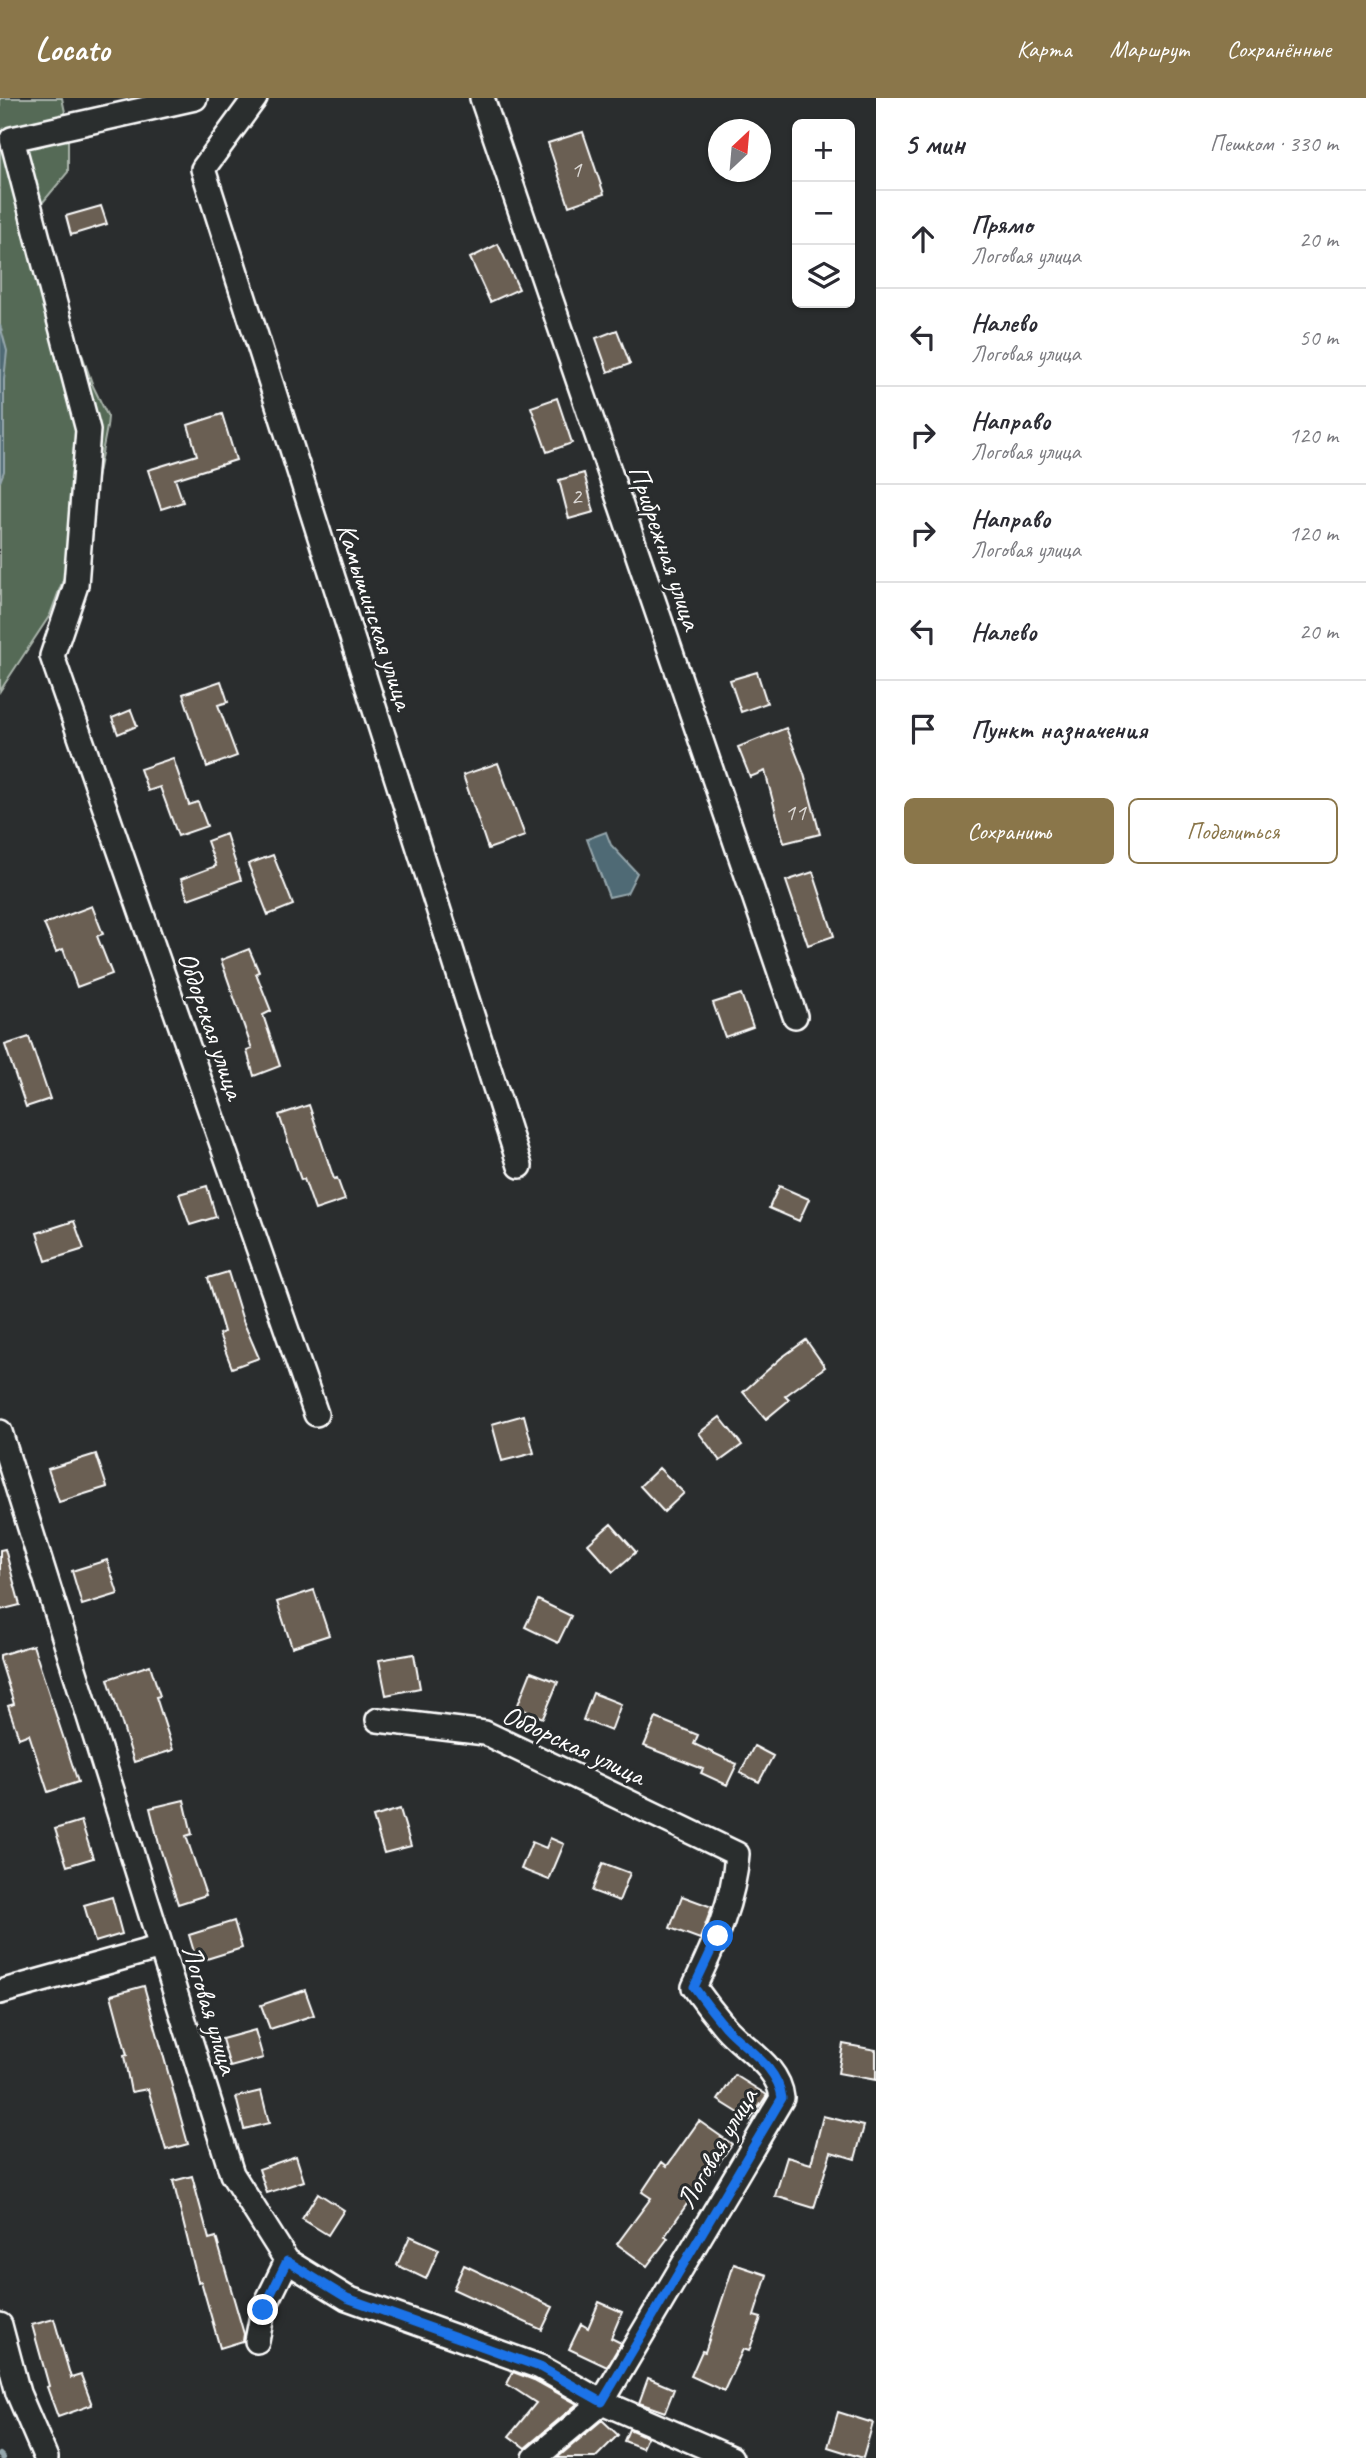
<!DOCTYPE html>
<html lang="ru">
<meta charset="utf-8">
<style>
:root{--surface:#fff;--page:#f2f2f3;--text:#2b2b33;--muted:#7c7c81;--line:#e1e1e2;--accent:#8a764a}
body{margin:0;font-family:Caveat,sans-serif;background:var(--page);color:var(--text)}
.controls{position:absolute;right:21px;top:21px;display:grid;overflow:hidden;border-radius:10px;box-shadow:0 2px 5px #0004}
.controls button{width:63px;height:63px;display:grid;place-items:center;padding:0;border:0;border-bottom:2px solid var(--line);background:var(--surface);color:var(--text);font:35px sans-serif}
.compass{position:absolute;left:708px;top:21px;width:63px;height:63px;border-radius:50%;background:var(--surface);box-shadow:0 2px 5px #0004;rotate:26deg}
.stop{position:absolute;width:21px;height:21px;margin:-16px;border:5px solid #1a73e8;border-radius:50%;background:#fff}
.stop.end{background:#1a73e8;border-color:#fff;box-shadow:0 2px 7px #0008}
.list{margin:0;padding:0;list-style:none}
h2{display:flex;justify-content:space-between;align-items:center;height:91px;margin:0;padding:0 28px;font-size:30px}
h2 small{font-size:23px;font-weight:400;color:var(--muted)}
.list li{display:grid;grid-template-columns:46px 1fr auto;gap:21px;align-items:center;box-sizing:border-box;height:98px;padding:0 28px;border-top:2px solid var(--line)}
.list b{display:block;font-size:26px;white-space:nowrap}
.list p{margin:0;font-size:23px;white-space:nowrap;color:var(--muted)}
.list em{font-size:23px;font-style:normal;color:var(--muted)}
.actions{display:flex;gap:14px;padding:21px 28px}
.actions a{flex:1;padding:16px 0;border:2px solid var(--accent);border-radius:10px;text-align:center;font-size:24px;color:var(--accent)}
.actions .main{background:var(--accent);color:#fff}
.icon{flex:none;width:38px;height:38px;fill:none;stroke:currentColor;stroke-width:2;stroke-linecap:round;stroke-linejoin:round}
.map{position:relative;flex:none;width:876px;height:2360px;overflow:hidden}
header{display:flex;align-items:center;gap:42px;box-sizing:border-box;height:98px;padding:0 35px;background:var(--accent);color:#fff}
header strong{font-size:33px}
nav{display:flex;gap:38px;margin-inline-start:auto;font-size:24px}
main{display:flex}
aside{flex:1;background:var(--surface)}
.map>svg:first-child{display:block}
.green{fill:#546a57;stroke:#aab4ab;stroke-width:2}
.water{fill:#4f6a74;stroke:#95a6ac;stroke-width:2}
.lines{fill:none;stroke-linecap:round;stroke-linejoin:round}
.stream{stroke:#95a6ac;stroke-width:6}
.building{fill:#6b5f52;stroke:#fff;stroke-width:2}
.minor-casing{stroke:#fff;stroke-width:28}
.minor{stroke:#2a2d2e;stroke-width:23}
.route{stroke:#1a73e8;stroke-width:9}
.labels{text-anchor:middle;stroke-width:6;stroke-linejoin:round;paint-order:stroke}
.number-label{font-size:24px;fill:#dad7d4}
.street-label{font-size:28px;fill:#fff;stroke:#2a2d2e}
</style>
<header>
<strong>Locato</strong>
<nav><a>Карта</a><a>Маршрут</a><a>Сохранённые</a></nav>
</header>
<main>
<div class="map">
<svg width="876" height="2360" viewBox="0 0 876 2360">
<rect width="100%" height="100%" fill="#2a2d2e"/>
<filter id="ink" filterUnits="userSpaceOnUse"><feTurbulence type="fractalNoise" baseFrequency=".0143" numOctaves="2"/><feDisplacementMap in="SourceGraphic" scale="14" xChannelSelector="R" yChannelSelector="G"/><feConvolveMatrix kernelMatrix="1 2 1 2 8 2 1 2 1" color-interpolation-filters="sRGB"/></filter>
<g filter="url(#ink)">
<path class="green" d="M0,0H62L68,28V74L38,110L66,210L93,288L108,319L107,329L93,401L50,517L0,593Z"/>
<path class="water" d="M0,227L7,253L4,282V373L0,384Z
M606,734L611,747L637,775L627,795L609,799L587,741Z"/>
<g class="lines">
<path class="stream" d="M0,2357L3,2360"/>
</g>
<path class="building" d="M583,34L604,96L569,108L548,45Z
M101,108L107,126L71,137L66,118Z
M498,146L519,191L490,204L470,160Z
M617,232L630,266L608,274L596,240Z
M557,300L572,345L547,354L531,309Z
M222,316L236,362L175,381L183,404L161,411L148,372L197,357L188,327Z
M584,375L594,414L569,421L559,382Z
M757,574L767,605L741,614L730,582Z
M221,583L228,604L218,607L237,658L207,669L183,596Z
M131,612L137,628L118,636L112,620Z
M786,630L804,676L820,736L784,745L765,673L750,679L738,649Z
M173,660L189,707L198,704L207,728L178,738L160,689L148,693L140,671Z
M498,665L525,738L488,751L463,677Z
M226,736L241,782L188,801L181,781L216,768L207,743Z
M273,757L293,807L268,817L248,766Z
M813,774L834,838L808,847L786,783Z
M92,808L103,836L97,838L112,876L77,889L63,851L56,854L44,826Z
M249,851L259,874L256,875L271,913L263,917L280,968L254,978L247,953L252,951L221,862Z
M741,896L753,929L725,939L713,905Z
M29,939L50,1001L26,1009L5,947Z
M309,1007L334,1081L337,1080L345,1102L315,1112L304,1081L301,1082L279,1017Z
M207,1088L216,1119L190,1127L179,1096Z
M779,1088L809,1101L799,1123L769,1110Z
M74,1123L84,1151L46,1163L37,1135Z
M228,1174L243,1223L259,1260L232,1270L219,1236L224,1234L208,1180Z
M806,1242L825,1269L785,1298L789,1302L766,1321L743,1294L781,1260Z
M524,1317L534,1355L502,1363L492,1326Z
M720,1319L742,1347L720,1363L699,1335Z
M96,1356L107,1389L59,1404L48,1371Z
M659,1370L684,1395L664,1414L640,1388Z
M611,1426L636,1454L613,1474L588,1446Z
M5,1451L20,1507L0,1512V1452Z
M107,1462L118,1496L82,1507L72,1473Z
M314,1492L329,1537L292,1549L277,1504Z
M538,1502L571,1518L558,1545L525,1529Z
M33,1547L78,1684L48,1694L29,1636L19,1640L8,1608L14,1606L0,1561V1557Z
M414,1556L420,1590L386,1597L379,1562Z
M150,1567L160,1598L156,1599L173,1652L134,1664L108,1581Z
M531,1574L558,1584L543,1620L517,1609Z
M593,1595L621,1606L611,1633L583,1622Z
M656,1620L698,1637L694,1646L737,1666L727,1687L701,1675L703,1671L644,1648Z
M754,1648L773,1658L759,1684L740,1675Z
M184,1702L192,1736L186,1738L206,1797L178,1806L160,1750L150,1710Z
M400,1711L411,1748L384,1755L373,1719Z
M81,1723L93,1760L67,1768L55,1731Z
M550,1740L564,1746L549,1782L521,1771L532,1744L546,1750Z
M603,1765L630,1775L619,1803L592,1793Z
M682,1798L712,1809L700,1841L670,1830Z
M112,1799L122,1836L95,1844L84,1807Z
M234,1823L242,1850L197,1864L189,1837Z
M144,1888L188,2046L166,2052L148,1991L131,1994L124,1958L127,1957L111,1897Z
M305,1892L314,1917L270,1931L261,1907Z
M255,1932L263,1960L230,1969L222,1941Z
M843,1946L876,1952V1982L838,1975Z
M735,1977L767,1997L750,2022L718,2002Z
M261,1993L269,2025L244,2031L236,1999Z
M823,2018L864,2028L855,2061L831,2054L814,2110L775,2098L787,2059L811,2066Z
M699,2023L732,2046L711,2076L709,2074L665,2138L668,2140L647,2168L617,2146L651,2100L642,2094L662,2064L667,2068Z
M296,2058L304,2083L267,2095L259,2071Z
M192,2078L209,2141L216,2139L244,2236L243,2243L220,2250L201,2183L198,2184L173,2083Z
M318,2095L344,2112L328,2137L302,2121Z
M410,2138L439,2151L426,2181L397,2167Z
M734,2166L767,2177L754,2218L761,2220L749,2253L743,2251L724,2293L691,2278L702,2253L705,2254Z
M464,2167L553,2209L542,2232L453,2191Z
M599,2204L622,2214L611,2240L621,2245L607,2269L569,2251L581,2226L588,2230Z
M54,2221L71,2280L81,2277L92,2307L58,2319L47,2289L49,2288L32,2227Z
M513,2274L534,2282L577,2306L525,2350L509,2338L536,2305L507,2286Z
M648,2280L674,2291L665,2314L639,2305Z
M838,2314L873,2325L863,2360L828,2349Z
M602,2322L618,2337L595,2360H557Z
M629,2331L647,2339L642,2350L624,2343Z"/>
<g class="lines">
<defs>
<path id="minor" d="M195,0L12,41L88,332L76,487L52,558L316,1316
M255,0L203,71L520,1068
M482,0L795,918
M0,1334L232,2076L287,2163L347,2200L540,2269L602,2304L731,2360
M378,1622L485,1635L737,1756C734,1803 714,1847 694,1889C704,1903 714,1916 725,1929C744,1951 779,1968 782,2000L602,2304L535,2360
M0,1894L161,1849
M0,2227L18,2295L46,2360
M257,2243L263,2212L287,2163"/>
</defs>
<use href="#minor" class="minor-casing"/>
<use href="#minor" class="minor"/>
</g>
</g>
<g class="lines" filter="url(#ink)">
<path class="route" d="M263,2212L287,2163L347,2200L540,2269L602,2304L782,2000C778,1968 745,1951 725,1929C714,1916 704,1903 694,1889L718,1838"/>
</g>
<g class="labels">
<g class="number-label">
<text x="576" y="79">1</text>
<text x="576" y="406">2</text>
<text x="795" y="722">11</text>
</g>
<g class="street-label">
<text transform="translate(666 449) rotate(71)" y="10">Прибрежная улица</text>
<text transform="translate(376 518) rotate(72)" y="10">Камышинская улица</text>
<text transform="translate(212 927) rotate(71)" y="10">Обдорская улица</text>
<text transform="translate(574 1646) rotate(25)" y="10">Обдорская улица</text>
<text transform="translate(211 1911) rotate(73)" y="10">Логовая улица</text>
<text transform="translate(716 2050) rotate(-60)" y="10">Логовая улица</text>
</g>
</g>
</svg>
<div class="controls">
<button>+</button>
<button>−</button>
<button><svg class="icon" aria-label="layers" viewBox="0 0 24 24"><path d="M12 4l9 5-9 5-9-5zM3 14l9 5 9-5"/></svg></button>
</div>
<svg class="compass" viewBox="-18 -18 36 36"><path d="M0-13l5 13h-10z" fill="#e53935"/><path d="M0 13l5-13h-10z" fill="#7c7c81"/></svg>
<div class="stop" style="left:718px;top:1838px"></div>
<div class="stop end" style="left:263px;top:2212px"></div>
</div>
<aside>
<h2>5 мин<small>Пешком · 330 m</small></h2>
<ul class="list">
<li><svg class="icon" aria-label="ahead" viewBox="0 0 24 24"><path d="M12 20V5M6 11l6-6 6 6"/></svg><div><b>Прямо</b><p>Логовая улица</p></div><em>20 m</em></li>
<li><svg class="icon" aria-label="left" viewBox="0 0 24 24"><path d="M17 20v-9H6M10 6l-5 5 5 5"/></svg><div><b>Налево</b><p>Логовая улица</p></div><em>50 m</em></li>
<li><svg class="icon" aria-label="right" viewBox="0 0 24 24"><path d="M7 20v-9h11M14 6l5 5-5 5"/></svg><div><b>Направо</b><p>Логовая улица</p></div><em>120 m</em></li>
<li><svg class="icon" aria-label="right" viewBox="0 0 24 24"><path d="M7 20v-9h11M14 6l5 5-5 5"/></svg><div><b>Направо</b><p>Логовая улица</p></div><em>120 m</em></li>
<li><svg class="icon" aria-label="left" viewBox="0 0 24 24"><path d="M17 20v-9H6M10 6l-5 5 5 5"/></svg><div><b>Налево</b></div><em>20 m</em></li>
<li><svg class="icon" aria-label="arrive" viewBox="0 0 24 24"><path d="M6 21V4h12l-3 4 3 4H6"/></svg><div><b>Пункт назначения</b></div></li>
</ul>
<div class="actions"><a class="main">Сохранить</a><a>Поделиться</a></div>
</aside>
</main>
